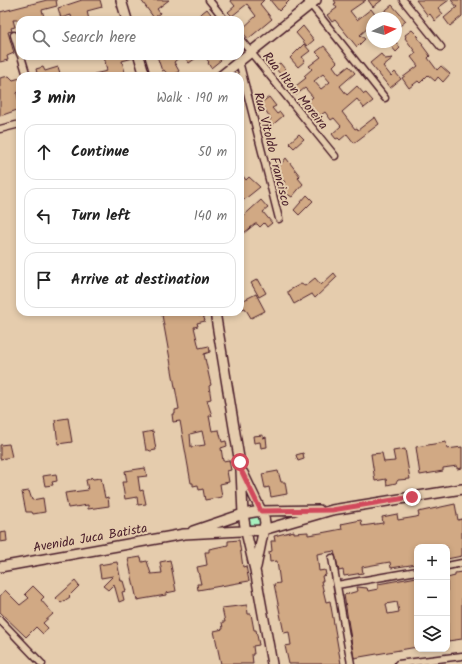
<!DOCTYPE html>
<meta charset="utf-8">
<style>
:root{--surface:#fff;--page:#f2f2f2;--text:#222;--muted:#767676;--line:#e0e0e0}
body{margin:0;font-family:Kalam,sans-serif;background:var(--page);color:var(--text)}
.controls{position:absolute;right:12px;bottom:12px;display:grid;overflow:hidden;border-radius:8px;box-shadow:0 2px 6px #0003}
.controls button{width:36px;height:36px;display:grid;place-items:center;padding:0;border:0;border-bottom:1px solid var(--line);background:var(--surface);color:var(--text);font:20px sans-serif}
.compass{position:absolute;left:366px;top:12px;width:36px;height:36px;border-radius:50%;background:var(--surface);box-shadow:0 2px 6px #0003;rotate:85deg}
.stop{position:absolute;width:12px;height:12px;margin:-9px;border:3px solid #d1495b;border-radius:50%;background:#fff}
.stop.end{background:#d1495b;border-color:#fff;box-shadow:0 1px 4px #0008}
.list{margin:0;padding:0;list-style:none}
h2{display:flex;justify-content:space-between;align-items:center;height:52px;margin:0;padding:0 16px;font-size:17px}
h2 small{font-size:13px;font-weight:400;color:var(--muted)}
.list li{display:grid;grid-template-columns:26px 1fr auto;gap:12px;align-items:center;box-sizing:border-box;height:56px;margin:0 8px 8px;padding:0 8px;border:1px solid var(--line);border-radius:12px}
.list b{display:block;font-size:15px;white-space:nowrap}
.list em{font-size:13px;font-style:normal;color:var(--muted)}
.icon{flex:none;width:22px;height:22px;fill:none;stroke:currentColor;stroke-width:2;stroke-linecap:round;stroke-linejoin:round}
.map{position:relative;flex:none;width:462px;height:664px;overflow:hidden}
.search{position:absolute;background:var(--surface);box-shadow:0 2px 6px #0003;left:16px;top:16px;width:228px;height:44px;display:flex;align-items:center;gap:10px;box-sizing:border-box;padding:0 14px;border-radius:12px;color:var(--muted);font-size:15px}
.panel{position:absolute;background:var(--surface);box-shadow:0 2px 6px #0003;left:16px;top:72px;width:228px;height:244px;border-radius:12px}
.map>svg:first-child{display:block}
.green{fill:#a7f0be;stroke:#788874}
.building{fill:#d1a984;stroke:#4a1f2b;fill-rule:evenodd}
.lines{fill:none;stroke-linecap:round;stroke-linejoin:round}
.street-casing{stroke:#4a1f2b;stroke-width:9}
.secondary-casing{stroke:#4a1f2b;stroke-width:12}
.street{stroke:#e5ccad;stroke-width:6}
.secondary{stroke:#e5ccad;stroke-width:9}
.route{stroke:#d1495b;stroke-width:5}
.labels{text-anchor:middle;stroke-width:4;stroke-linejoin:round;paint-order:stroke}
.street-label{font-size:13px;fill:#4a1f2b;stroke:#e5ccad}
</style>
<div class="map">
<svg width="462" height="664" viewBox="0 0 462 664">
<rect width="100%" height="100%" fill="#e5ccad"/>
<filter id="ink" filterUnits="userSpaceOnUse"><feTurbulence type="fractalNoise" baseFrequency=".025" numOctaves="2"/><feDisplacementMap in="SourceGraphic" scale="8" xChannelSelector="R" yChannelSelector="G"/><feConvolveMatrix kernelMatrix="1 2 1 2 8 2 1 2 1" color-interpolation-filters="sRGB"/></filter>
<g filter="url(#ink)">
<path class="green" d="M249,516H258L261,520L260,527L251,529L246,520Z"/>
<path class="building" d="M47,0H56L57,6L42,10L45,20H13L15,27L11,28L12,31L8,32L14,53L7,56L8,60L0,62V12Z
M82,0H100L102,7L87,11L89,20H72L71,15L61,18L58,8Z
M141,0H169L157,9L160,13L154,18Z
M230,0H264L260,4L272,19L248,39L241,30L256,16L247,4L232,16L228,12L235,6Z
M270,0H290L279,11Z
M334,0H366L350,11L357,20L371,9L377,17L372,18V31L369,27L360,35L365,39L357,47L335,20L332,22L327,15L337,8L334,4L336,3Z
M368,0H382L373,7Z
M416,0H449L438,8L443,14L435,21L430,14L428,16Z
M451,0H462V16L450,26L444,18L457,7Z
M392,5L406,21L396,29V18H376Z
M207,9L211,14L206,18L208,20H193Z
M303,26L314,40L307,46L296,33Z
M412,30L419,37H417L423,44L422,45L428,53L430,56L428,58L437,70L441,66L450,74L443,82L438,77L435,81L428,75L420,83L418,81L409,88L402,78L418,66L411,57L416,53L405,38L406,37L405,35Z
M396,42L400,48L396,52L391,46Z
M304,44L310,51L302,57L305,61L298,67L290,58Z
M324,46L337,62L333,66L339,74L349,66L355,73L340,86L347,95L357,86L364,94L366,93L373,101L364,108L357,99L342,112L355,129L357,128L358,130L375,117L379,124L354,143L347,134L340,140L338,138L336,139L332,134L341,126L334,118L331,120L325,112L317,118L316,117L314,118L309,112L313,109L307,102L313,97L305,88L296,95L292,89L306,78L304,76L312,69L309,66L321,57L316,52ZM323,74L330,82L321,89L314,81Z
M381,54L385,59L393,58L383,66L391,76L395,72L401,79L390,88L370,63Z
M104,56H133V58L122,61L126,76H95L94,74L107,71Z
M157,56H181L174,62L179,71L173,76H169L164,70L162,71Z
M184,56H199L189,63Z
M204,56H218L221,60L211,68L208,63L209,62Z
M280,63L289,74L284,78L274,67Z
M43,67L45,71L58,67L61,76H32V74L37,73L36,69Z
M9,76L13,80L20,78V90L17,93L20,109L0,116V78Z
M269,97L276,106L272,108L277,114L280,112L283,116L270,127L267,122L271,119L261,103Z
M299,134L304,139L294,148L289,143Z
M286,158L300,176L298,178L303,184L292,197L279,189L285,182L279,176L282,173L277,169Z
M243,176L246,180L249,177L260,187L240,203V178Z
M307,195L313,201L299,215L294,210Z
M261,200L268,208L263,212L272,223L267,227L264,223L260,227L257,224H255L244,233L240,219Z
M334,273L337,277L315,298L312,294L294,304L288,293V291L301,284L305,286L315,278L321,285Z
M258,279L266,293L259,297L251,283Z
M256,294L265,311L251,318L245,308L242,309L240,302Z
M175,312H198L199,316L203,315L205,321L197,323L198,326L194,327L199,348L209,346L210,352L204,354L211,385L209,386L211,399L207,400L212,416H209L212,431L219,430L222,442L226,441L227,446L221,448L223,461L229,460L231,470L227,471L229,482L220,484L222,497L205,500L203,489L199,490L198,485L193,486V483H191L180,421L173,422L172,414H175V410L179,409L162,315ZM202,431L205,445L191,447L190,434Z
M68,418L72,442L58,444L55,420Z
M153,431L156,450L150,451L149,450H146L143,433Z
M263,435V438L266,437L267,447L261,448L260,442L254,443L253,436Z
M446,442L447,449L462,447V468L457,469V466L443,468V471L420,475L416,447Z
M9,444L12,457L0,459V445Z
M405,449L410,479L398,480L396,483L387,485L386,479L375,481L371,454L382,453L384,462L395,461L393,451Z
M303,453L304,459L298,461L296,455Z
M145,468L147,476L138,477L140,491L143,490L146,504L138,505L137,497L125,499L122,482H127L125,471Z
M278,471L281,482H285L287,494L271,497L269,487L265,488L262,474Z
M56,474L57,481L52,482L53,485L45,486L43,476Z
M91,477L93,479L101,478L105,498L108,497L109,506L88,509V505L68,508L65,493L88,490L86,480L90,479Z
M29,491L32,500L43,498L45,512L33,514L32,512H26L22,492Z
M455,504L458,520L462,519V556L447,559V547H417V564L391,568L390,562L384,563L362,567L363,573L344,576L343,570L339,571L334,551L317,554L319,571L325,570L326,575L322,576L323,581H321L326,602L330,601L341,664H289L285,646L291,645L289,632L284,633L274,584L280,583L277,561L270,562L269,552L272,551L271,541H275L274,536L294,531V533L308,532V535L321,533L342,529L341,524L361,520L362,526L383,523L382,517L397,514L398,520L416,517L419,516L418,512Z
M6,532L7,541L0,542V533Z
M239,540L243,567L246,566L249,581L198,590L197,584H201L197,567L207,565L205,552H209V549L228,545V541Z
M141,557L142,562L147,561L151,574L162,573L160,562L170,560L176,591L166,593V595L137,600L128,559Z
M117,562L121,581H123L126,591L122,592L124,600L119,602L114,584L108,590L103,586L113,576L101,578L99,565Z
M462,572V639L448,641L447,578L455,576V573Z
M417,577V647L354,658L344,595L358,591L357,587L367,588L368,591L378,589V584ZM397,602L399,612L388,614L386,604Z
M75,581L79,586L69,596L70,597L61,603L56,598Z
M33,586L44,597L41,600L53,614L43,623L48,628L43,634L36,627L26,637L0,612V596L5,590L20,605L29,598L25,594Z
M247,605L248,614H251L254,630H256L259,645L253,646L254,654H252L253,664H221L214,631L223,629L222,622H225L222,608Z"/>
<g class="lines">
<defs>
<path id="street" d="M209,0L225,20
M307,0L385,98
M403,0L441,47
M14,35L20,54
M240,39L335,156
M21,56L27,76
M239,61L279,219
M0,129L20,124
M332,558L351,664
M447,566L462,563
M337,585L417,571
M0,620L42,664
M398,664L462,656"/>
<path id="secondary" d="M121,0L127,20
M139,56L145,76
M221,76L316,0
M215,312L241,470L243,514L246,532L255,570L272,664
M243,473L264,517L265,523L256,567
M193,531L243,514L261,511L319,510
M0,567L184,534L263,530L332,510L462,489"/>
</defs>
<use href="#street" class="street-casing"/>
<use href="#secondary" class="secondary-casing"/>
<use href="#street" class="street"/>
<use href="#secondary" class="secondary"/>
</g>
</g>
<g class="lines" filter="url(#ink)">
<path class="route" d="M240,462L241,470L261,511L332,510L412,497"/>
</g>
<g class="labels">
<g class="street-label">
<text transform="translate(296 90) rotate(51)" y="5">Rua Ilton Moreira</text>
<text transform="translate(273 149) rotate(76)" y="5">Rua Vitoldo Francisco</text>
<text transform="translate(90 537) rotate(-10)" y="5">Avenida Juca Batista</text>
</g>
</g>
</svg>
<div class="controls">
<button>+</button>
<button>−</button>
<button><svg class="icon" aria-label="layers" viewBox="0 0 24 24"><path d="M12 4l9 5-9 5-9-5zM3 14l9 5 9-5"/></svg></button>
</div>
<svg class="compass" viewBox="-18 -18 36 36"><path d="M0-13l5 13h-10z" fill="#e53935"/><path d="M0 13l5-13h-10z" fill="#767676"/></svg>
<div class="stop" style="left:240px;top:462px"></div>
<div class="stop end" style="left:412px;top:497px"></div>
<div class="search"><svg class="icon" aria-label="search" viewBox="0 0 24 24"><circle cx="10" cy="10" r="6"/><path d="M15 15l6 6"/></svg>Search here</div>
<section class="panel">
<h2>3 min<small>Walk · 190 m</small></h2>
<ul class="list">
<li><svg class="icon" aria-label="ahead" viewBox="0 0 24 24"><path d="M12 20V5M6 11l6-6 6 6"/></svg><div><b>Continue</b></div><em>50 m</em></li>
<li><svg class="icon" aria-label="left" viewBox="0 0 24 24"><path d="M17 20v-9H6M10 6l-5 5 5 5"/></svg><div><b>Turn left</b></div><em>140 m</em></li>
<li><svg class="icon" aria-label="arrive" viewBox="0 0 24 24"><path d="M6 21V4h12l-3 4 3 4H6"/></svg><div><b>Arrive at destination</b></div></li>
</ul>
</section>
</div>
